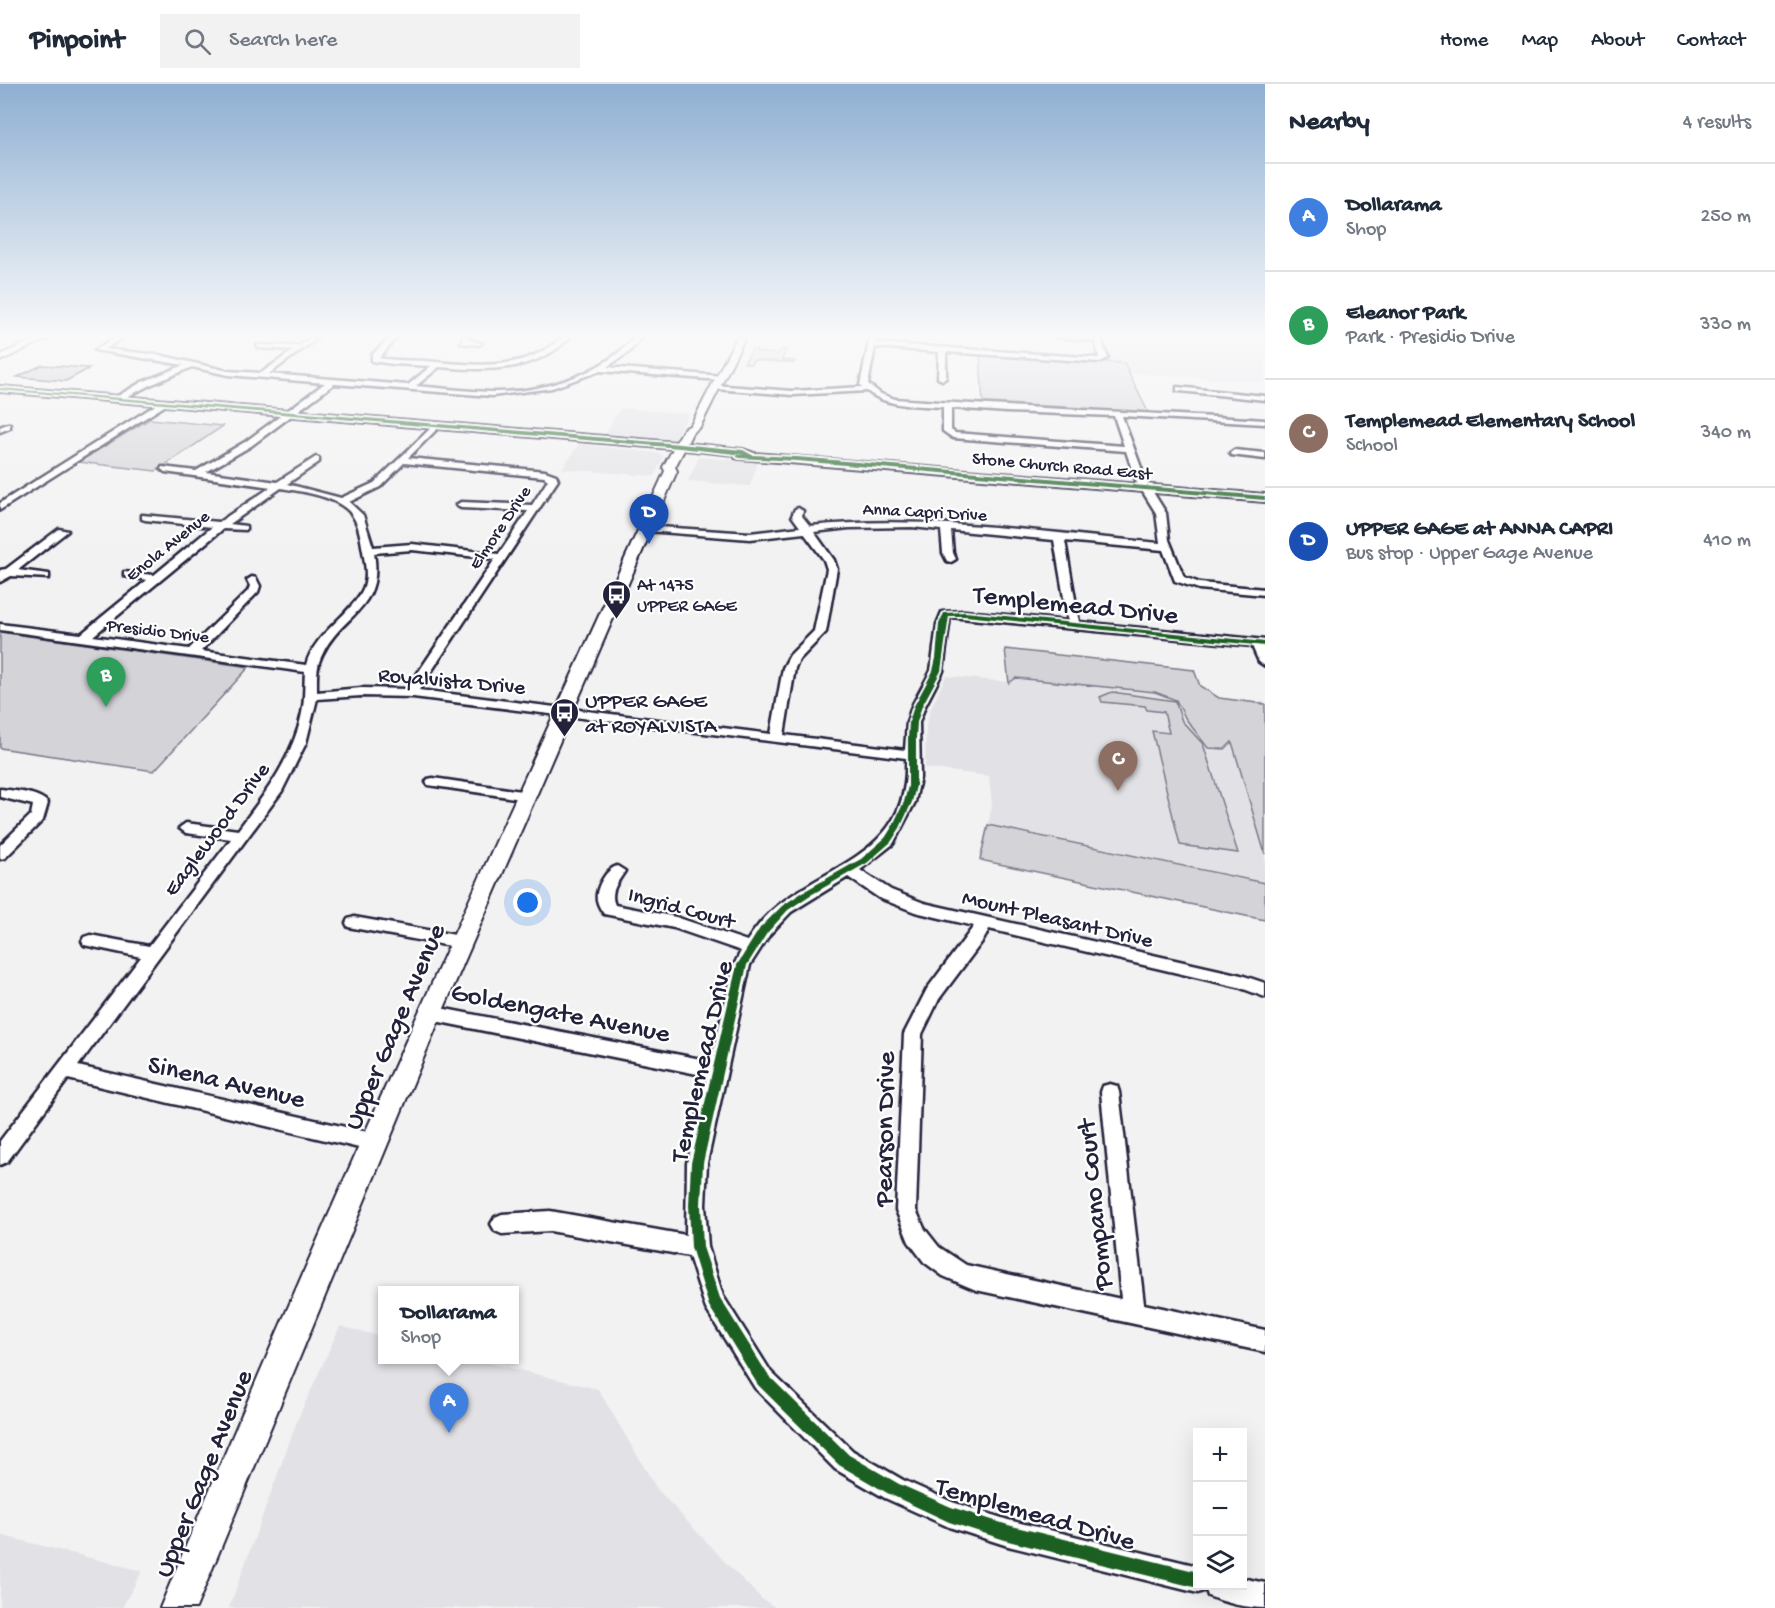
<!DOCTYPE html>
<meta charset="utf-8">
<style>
:root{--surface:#fff;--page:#f2f2f3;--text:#1f2937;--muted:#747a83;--line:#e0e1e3;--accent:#22223b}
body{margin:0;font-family:"Gochi Hand",sans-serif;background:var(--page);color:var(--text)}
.controls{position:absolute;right:18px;bottom:18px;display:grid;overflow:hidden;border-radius:0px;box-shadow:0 6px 24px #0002}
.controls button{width:54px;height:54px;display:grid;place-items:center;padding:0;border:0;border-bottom:2px solid var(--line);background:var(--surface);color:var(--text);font:30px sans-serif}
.you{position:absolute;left:528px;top:819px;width:21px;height:21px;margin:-15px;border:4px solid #fff;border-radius:50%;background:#1a73e8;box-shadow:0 0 0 9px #1a73e833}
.badge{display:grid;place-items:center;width:39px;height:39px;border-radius:50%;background:var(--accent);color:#fff;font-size:20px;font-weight:700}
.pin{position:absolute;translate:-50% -50px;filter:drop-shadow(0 2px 3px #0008)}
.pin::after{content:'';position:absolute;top:32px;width:21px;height:18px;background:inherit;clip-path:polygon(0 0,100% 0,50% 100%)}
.popup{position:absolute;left:378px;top:1202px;width:141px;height:78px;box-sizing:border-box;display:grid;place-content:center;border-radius:0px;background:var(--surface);filter:drop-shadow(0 2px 4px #0005);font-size:20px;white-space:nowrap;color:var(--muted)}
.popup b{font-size:22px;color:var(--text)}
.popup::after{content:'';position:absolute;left:50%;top:100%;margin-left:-12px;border:12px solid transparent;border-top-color:var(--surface)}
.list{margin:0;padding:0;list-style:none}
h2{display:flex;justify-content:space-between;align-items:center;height:78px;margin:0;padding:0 24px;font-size:26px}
h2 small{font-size:20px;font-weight:400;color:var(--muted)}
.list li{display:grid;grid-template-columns:39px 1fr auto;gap:18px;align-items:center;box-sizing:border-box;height:108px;padding:0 24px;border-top:2px solid var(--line)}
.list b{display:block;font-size:22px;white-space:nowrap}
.list p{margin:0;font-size:20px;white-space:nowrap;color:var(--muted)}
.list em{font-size:20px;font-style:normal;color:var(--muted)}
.icon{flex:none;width:33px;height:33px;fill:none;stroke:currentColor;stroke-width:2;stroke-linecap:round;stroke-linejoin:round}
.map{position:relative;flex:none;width:1265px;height:1524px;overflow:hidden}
header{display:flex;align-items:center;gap:36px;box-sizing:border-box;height:84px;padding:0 30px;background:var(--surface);border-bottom:2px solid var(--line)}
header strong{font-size:28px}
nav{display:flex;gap:33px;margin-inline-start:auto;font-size:21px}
.search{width:420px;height:54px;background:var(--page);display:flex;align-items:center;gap:15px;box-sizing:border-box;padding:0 21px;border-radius:0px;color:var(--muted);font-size:22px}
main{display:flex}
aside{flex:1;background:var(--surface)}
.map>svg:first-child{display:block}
.built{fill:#e2e2e6}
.green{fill:#d3d3d8;stroke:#7a7a8a;stroke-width:1.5}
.building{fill:#bebec6;stroke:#22223b;stroke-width:1.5}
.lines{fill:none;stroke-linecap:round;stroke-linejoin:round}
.minor-casing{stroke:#22223b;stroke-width:5}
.major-casing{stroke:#22223b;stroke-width:4}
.minor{fill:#fff;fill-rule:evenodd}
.major{fill:#fff;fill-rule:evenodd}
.cycleway-casing{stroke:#fff;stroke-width:4}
.cycleway{fill:#1b5e20;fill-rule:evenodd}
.labels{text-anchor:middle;stroke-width:4.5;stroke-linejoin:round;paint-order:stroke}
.far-street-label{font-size:18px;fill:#22223b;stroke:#fff}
.far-poi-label{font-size:18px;fill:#22223b;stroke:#fff;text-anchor:start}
.street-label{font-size:22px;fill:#22223b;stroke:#fff}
.poi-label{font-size:22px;fill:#22223b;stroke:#fff;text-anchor:start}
.near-street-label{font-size:27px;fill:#22223b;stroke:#fff}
</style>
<header>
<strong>Pinpoint</strong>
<div class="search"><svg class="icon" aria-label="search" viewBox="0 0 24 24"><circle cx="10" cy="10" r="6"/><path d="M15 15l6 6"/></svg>Search here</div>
<nav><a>Home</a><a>Map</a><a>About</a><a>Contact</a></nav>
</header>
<main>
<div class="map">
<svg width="1265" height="1524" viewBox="0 0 1265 1524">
<rect width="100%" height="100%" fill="#f2f2f3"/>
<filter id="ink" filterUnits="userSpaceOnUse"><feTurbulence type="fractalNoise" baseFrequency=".0167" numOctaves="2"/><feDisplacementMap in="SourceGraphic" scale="12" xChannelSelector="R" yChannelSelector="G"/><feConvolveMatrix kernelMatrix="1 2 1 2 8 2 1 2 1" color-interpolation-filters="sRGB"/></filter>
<g filter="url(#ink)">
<path class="built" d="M1102,253H1265V298L1128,289L1124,279L1110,278Z
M620,324L689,330L675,356L662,358L602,355Z
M579,360L658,369L663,372L655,392L562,385Z
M699,373L758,378L750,402L688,397Z
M1005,565L1194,586L1200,602L1219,614L1265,770V836L980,776L992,722L989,692L925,684L926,642L930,626L946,592L1009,598Z
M340,1242L383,1253V1276H477L598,1305L657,1405L727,1480L762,1515L776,1524H229L297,1337Z
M0,1451L142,1487L122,1524H0Z"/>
<path class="green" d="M753,264L757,265L756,268L778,270L781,266H786L782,276L795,277L794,279L753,276L751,280L744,279Z
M980,270L1124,279L1148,328L983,322Z
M150,335L223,342L156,387L78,378Z
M0,548L249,583L154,687L0,664Z
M1005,565L1194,586L1200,602L1219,614L1265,620V770L1232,658L1225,665L1208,664L1186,635L1176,616L1155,608L1016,594L1009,599Z
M1112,608L1175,617L1182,637L1203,660L1238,769L1180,761L1152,647L1169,649L1164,628L1147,626L1145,622L1102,618L1100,613Z
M988,741L1265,799V836L980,776Z"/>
<path class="building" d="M42,281L90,284L66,297L17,293Z"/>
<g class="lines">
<defs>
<path id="minor" d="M116,253H124L105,265L159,271L228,287L261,289L294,266L259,264L257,261L299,262L312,253H319L269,290L408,301L431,282L393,280L372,277V271L390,253H397L379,274C394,277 410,276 425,277C476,281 522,289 563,253H570C536,289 485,287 439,283L416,302C441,304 466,307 491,308C542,309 601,291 635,253H642L629,268L607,283L723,292L720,296L600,287L552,304L492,312L334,300L251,362L206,388L277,398L316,373L319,374V378L287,400L341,414L374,399L434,341H437V345L408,374L545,387L556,391L558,396L419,606L771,650L783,584L790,571L814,547L827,485L824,476L804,449L750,455L647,447L644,446V442L750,449L800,443L792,432L795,425L798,424L803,427L802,432L810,442C926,430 1044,449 1160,459L1156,429L1136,397L1126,367L953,354L943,347V323C918,321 888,324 867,307L793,311L715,305H712V301L793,307L862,303L860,301L870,253H876L875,259L1099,274L1095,257L1057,253H1100L1108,274L1100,278L946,268V294L942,296L938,294L939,268L875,263L868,300L881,310L895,315C1018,324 1141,328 1265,336V340L1122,332L1146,397L1166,429L1169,456L1184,493L1200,499L1265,505V511L1199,505L1175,497L1163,466L1065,457L1079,538L1265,556V582L1259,578L1252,562L950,533L943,587L925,622L919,638L920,694L915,718L893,760L860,786L891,806L924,819L1241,891L1265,899V913L1238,903L989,845L984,855L939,915L922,950L916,1126L924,1144L939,1163L966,1181L1121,1215L1101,1008L1103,1002L1110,1000L1117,1002L1119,1008L1144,1220L1265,1246V1268L976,1206L943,1192L924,1178L909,1158L896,1126L904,950L927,905L974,842L915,828L879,814L848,793L791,828L770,850L750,881L707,1079L705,1121L708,1163L723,1212L771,1288L853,1367L903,1396L952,1418L1008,1436L1198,1482V1502H1242V1494L1265,1499V1524C1246,1524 1226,1519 1208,1512L1206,1506L1198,1509L1008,1462L949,1443L885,1414L835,1385L755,1304L706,1225L689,1172L550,1147L502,1150L495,1147L491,1140L495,1133L502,1130L550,1127L686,1151L687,1079L707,992L430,936L424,934L421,929L424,924L430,922L711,977L734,881L741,867L674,844L604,830C601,826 598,821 597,816C595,805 606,785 617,782L625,787C618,798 609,808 615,821L676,833L747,857C758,840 771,825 788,814C847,774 910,761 906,674L413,613L361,612L317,615L306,659L282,707L78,982L376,1050L383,1053L386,1059L383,1065L376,1068L68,995L7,1078L0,1081V1057L141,873L84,861L82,857L84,853L90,851L149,862L231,755L186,749L179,744L186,739L238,746C265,710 293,674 302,629C305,615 304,602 305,588L0,546V540L81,550L147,496L124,492V488L154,491L212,443L145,436L142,435V431L219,438L271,403L165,388L161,385L162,383L196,387L245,358L325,299L228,291L192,283L148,302L119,317H116V313L142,298L184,281L95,266ZM951,324L1007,328L1114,332L1124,362L955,349L951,346ZM404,379L544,393L548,396L532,421L461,418L456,421L461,424L528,427L499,470L412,460L373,463L363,431L349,418L380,403ZM281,404C303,408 344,412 355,436C360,445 361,457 363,467C365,480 369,494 362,507C347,534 314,550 306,581L201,567L258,508L260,502L256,494L252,493L247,496L250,502L248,507L189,565L93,552L223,445L246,446V442L230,440ZM912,443L941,446L943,469L947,477L951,478L956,475L953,469L951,446L1054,456L1068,537L965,527L942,528L937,540L931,587L912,622L907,638L905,666L784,651L795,584L799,576L826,548L837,485L834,476L814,448L849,444ZM412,466L495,475L407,605L361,604L317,608C317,595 316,582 322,571C341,530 384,526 374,469Z
M463,253H470L468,256L482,259L479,261L461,259Z
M1177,303L1265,312V316L1180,307H1177Z
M162,317L169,319L0,426V419Z
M7,340H10V344L0,348V343Z
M1234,366L1265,369V375L1231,371L1230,369Z
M59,445L68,447L18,486L49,490V494L11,492L0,498V486L6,485Z
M433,694L528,708L535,712L528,716L428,701L426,698L428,695Z
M0,705C15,707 38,708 48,719L43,736L5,774L0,775V761L31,731L33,721L0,713Z
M354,833L461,852L467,854L469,858L467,862L461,864L348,843L346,839L348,835Z"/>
<path id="major" d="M40,253H51L0,277V271Z
M737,253H745L700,343L692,349L687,359L743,365L754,369L1265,410V418L739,375L735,374L734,371L684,366L675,383L677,387L442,929L196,1524H160C319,1141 493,764 665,387L663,383L673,365L0,308V302L676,358L684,345L691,341Z"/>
</defs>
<use href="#minor" class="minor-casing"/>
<use href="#major" class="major-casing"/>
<use href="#minor" class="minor"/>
<use href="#major" class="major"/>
<defs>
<path id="cycleway" d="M0,304L680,360L743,366L752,371L797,373L1265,412V416L797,377L739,374L736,372L737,371H744L680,364L0,306Z
M965,528L1265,558V562L965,532H949L941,587L922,622L917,638L916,654V702L912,718L900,744L891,758L867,779L809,812L788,826L767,849L747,881L703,1079L701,1121L703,1163L720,1214L768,1291L849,1371L899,1400L951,1423L1008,1441L1198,1488V1502H1204L1198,1504L1008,1457L949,1438L889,1410L839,1381L758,1301L709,1222L691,1163L689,1121L691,1079L737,881L760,844L782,822L803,808L861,775L885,754L892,743L904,718L908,702V654L909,638L914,622L933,587L936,574L939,540L944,529Z"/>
</defs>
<use href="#cycleway" class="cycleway-casing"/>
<use href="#cycleway" class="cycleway"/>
</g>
</g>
<linearGradient id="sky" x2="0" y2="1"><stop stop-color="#8eafd2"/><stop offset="0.54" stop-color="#f9f9fa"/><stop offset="1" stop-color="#f9f9fa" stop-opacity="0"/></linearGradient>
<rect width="1265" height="466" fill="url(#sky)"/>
<defs>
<symbol id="bus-pin" viewBox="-11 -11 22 30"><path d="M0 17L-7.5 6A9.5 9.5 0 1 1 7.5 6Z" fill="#22223b" stroke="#fff"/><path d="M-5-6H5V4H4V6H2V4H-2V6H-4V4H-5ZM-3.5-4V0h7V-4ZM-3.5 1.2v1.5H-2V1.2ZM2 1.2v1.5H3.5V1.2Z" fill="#fff"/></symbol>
</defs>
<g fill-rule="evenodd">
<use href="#bus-pin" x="600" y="494" width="33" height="45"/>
<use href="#bus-pin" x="548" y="612" width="33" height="45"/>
</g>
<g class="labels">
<g class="far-street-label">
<text transform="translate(1062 381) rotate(5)" y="6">Stone Church Road East</text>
<text transform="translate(925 427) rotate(3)" y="6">Anna Capri Drive</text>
<text transform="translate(499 443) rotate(-56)" y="6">Elmore Drive</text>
<text transform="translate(167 461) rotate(-39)" y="6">Enola Avenue</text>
<text transform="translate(158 546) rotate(7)" y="6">Presidio Drive</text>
</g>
<g class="far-poi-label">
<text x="637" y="506">At 1475<tspan x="637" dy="21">UPPER GAGE</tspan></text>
</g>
<g class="street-label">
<text transform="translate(452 595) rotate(5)" y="8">Royalvista Drive</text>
<text transform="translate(215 744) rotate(-53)" y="8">Eaglewood Drive</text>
<text transform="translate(682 822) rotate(15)" y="8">Ingrid Court</text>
<text transform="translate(1058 833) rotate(13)" y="8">Mount Pleasant Drive</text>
</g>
<g class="poi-label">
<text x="585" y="623">UPPER GAGE<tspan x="585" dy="25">at ROYALVISTA</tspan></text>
</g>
<g class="near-street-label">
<text transform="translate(1076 519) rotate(6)" y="9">Templemead Drive</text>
<text transform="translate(561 927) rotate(11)" y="9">Goldengate Avenue</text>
<text transform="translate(393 942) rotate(-67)" y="9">Upper Gage Avenue</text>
<text transform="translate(700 977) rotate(-77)" y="9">Templemead Drive</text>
<text transform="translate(227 996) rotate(13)" y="9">Sinena Avenue</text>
<text transform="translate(883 1045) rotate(-89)" y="9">Pearson Drive</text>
<text transform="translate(1093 1121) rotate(-96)" y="9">Pompano Court</text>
<text transform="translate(202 1389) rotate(-68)" y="9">Upper Gage Avenue</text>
<text transform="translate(1036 1428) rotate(16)" y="9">Templemead Drive</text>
</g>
</g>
</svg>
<div class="controls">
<button>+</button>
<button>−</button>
<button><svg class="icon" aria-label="layers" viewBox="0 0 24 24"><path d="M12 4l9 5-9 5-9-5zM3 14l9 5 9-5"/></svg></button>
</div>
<div class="you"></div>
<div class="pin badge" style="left:449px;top:1349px;background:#3f7fe0">A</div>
<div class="popup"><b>Dollarama</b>Shop</div>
<div class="pin badge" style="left:106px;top:623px;background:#2e9e5b">B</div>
<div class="pin badge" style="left:1118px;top:707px;background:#8d6e63">C</div>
<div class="pin badge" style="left:649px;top:460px;background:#1a4fb4">D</div>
</div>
<aside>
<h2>Nearby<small>4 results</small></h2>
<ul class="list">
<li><span class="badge" style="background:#3f7fe0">A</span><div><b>Dollarama</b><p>Shop</p></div><em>250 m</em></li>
<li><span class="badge" style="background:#2e9e5b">B</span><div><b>Eleanor Park</b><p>Park · Presidio Drive</p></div><em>330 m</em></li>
<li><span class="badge" style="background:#8d6e63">C</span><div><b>Templemead Elementary School</b><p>School</p></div><em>340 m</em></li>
<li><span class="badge" style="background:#1a4fb4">D</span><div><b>UPPER GAGE at ANNA CAPRI</b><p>Bus stop · Upper Gage Avenue</p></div><em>410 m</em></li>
</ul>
</aside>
</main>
